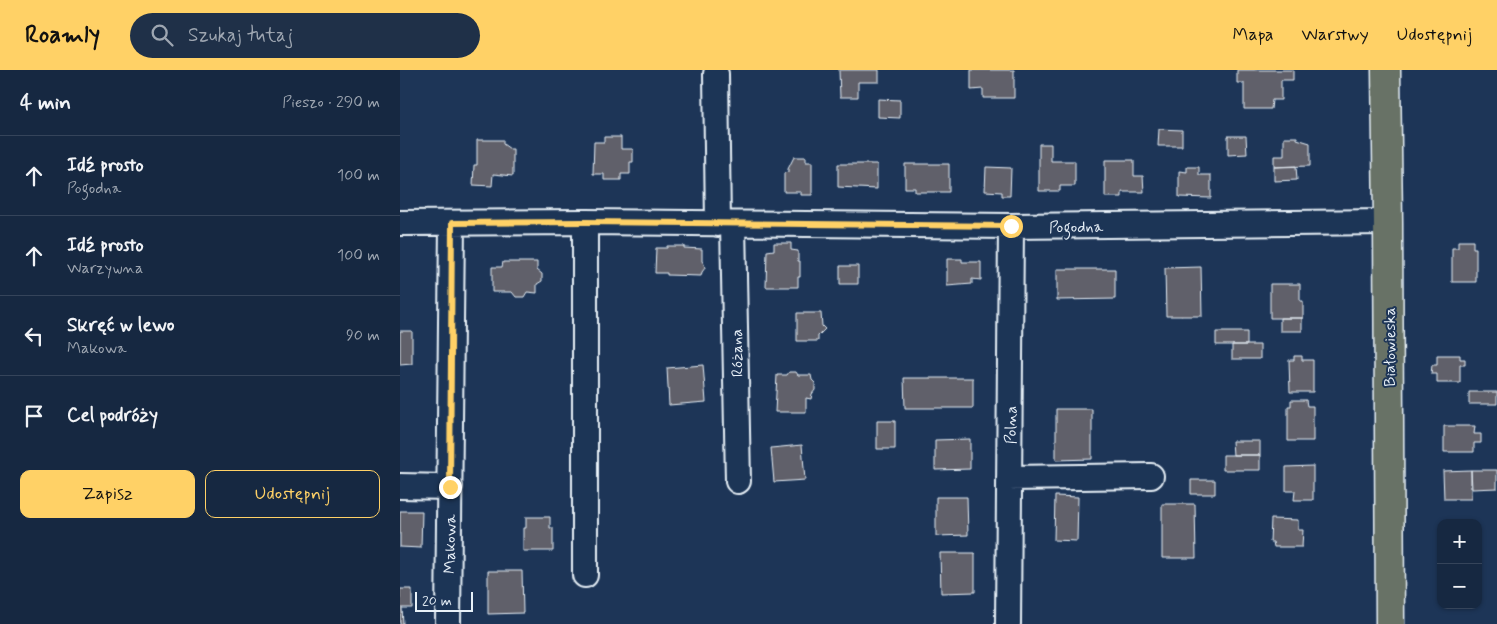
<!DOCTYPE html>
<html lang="pl">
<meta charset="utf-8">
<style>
:root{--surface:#162841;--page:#1f3048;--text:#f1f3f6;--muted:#9ea6b1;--line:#35445a;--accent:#ffd166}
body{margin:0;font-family:Mynerve,sans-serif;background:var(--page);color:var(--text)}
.controls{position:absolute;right:15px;bottom:15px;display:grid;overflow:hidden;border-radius:10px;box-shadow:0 1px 4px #0004}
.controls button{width:45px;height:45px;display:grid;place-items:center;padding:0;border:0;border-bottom:1px solid var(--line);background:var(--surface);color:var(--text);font:25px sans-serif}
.scale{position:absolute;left:15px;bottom:12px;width:58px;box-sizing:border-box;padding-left:5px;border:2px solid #e8f1f8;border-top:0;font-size:14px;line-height:18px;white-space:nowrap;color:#e8f1f8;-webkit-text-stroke:4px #1d3557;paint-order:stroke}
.stop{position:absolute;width:15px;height:15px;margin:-11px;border:4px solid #ffd166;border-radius:50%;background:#fff}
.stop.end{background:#ffd166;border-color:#fff;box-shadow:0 1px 5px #0008}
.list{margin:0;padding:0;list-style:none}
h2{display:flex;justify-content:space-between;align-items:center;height:65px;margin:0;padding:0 20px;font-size:21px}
h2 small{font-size:16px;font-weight:400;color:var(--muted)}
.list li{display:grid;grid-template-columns:32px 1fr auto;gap:15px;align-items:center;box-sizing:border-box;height:80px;padding:0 20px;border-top:1px solid var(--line)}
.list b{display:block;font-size:19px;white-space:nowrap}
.list p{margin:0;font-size:16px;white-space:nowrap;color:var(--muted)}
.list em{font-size:16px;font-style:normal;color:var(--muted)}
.actions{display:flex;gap:10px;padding:15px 20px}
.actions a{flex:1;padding:11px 0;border:1px solid var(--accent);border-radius:10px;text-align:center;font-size:18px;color:var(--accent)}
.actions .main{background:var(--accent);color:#111}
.icon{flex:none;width:28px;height:28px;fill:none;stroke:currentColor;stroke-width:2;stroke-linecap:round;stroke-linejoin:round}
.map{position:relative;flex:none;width:1097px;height:554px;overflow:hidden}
header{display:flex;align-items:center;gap:30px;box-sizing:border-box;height:70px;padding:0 25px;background:var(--accent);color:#111}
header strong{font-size:24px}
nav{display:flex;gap:28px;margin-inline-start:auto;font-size:18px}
.search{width:350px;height:45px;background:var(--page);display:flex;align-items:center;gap:12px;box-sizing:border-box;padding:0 18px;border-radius:28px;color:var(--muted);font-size:19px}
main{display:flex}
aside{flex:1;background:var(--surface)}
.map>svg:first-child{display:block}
.building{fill:#61606b;stroke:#e8f1f8}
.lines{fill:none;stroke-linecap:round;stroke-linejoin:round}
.minor-casing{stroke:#e8f1f8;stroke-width:28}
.major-casing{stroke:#e8f1f8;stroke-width:31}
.minor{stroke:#1d3557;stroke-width:24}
.major{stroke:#687266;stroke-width:28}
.route{stroke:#ffd166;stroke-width:6}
.labels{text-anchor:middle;stroke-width:4;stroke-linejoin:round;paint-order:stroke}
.street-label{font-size:16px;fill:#e8f1f8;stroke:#1d3557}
</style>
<header>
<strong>Roamly</strong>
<div class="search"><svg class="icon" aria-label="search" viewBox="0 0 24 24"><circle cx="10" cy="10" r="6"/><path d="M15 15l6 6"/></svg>Szukaj tutaj</div>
<nav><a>Mapa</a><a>Warstwy</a><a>Udostępnij</a></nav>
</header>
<main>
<aside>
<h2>4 min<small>Pieszo · 290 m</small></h2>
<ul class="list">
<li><svg class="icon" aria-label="ahead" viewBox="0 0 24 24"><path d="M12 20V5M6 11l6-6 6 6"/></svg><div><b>Idź prosto</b><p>Pogodna</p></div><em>100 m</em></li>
<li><svg class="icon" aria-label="ahead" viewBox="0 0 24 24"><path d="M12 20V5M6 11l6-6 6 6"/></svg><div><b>Idź prosto</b><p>Warzywna</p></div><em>100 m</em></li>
<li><svg class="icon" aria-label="left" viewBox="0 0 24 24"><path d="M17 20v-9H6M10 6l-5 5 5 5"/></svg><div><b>Skręć w lewo</b><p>Makowa</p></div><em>90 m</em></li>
<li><svg class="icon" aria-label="arrive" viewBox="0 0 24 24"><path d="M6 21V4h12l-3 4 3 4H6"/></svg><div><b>Cel podróży</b></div></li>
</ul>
<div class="actions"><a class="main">Zapisz</a><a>Udostępnij</a></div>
</aside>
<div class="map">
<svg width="1097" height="554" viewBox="0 0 1097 554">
<rect width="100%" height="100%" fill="#1d3557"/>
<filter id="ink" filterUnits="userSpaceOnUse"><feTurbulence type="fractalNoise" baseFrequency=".02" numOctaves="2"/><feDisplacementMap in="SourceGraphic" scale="10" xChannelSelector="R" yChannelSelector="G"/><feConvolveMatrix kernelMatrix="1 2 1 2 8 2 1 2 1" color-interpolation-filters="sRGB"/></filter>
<g filter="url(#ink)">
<path class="building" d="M439,0H479V12H458V27H440Z
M571,0H614V28H583V19L571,20Z
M837,0H893V10H881V30H872L871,39H844V13H837Z
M478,29L500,30V48L478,47Z
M759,59L782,60V76H758Z
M828,66H846L847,84L828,85Z
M204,67H221V79H233V92H230V104H221V110H204V104H193L194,72H204Z
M884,67H897V69L910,73V96L874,97V86H884Z
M77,70H103V74L110,79H113V106L93,104L92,116L73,115L74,95H77Z
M639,74H651V91H675V116H660V121H639Z
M394,87H406V92H412V125H401V122H384V103L388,102V99Z
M705,90H734V106H743L744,122H722V127H705Z
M438,94H477V119L438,117Z
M505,94H549V122H515V118H505Z
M896,96L897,110L874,111V97Z
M586,97L611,98L610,126H602V122L585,121Z
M787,97H799V105H811V128L779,127V101L787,102Z
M1058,171H1073V178H1076V212H1052V178H1058Z
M374,173H391V180L398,181V191H400V207H398V217H366L367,181L374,180Z
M267,176H284V178L302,179V191L304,194L305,198L302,202L301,206L267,205V203H255L256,178H267Z
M547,189H562V192H581V210L572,209V214L547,216Z
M103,192H137V200L142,204V211L137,214V223L127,222L124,227H116L112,222H92V197H102Z
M440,196H458V214H440Z
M801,197L802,246H766L765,198Z
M657,199H715V229L657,230Z
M870,214H900V231H903V248H870Z
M397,243H421L422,256L425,259L418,266V271H397Z
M880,248H902V261H880Z
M0,261H12V294L0,295Z
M816,262H847V275H816Z
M832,275H860V289H832Z
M1037,285H1060V289H1065V295H1060V313H1037V304H1031L1032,295H1037Z
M894,286H902V290H913V322H890L889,290H894Z
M303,295L306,332L269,335L267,298Z
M389,302H396L398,305H411L412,310L415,313V320L412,324L411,329L406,328V342H375L377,305H387Z
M504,308H573V338H505Z
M1069,322H1097V334H1069Z
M891,330H906L907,336H913V371H888V336H891Z
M656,339H692V389L656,390Z
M477,351H495V379H477Z
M1044,356H1075L1074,364H1081V373H1074V382H1044Z
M570,369V399L535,400V370Z
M832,371H860V385H833Z
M402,375L405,410L374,412L371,378Z
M823,385H860V400H823Z
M913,396V430H894L895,421H886V397Z
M1071,400H1097V418L1072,419Z
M1071,400V429H1044L1043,401Z
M791,410H815V424H791Z
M655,426L678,427L677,471L654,470Z
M536,427H567L568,465L536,466Z
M762,434H795L796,488H762Z
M0,441H22L21,478L0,477Z
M126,447H150V458H153V481H123V458H126Z
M871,449L898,450V460H903L902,477H874L873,472H870Z
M540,483H575V522L541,523Z
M88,501H122L123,543L88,544Z
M0,519H12V538H2L3,554H0Z"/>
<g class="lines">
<defs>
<path id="minor" d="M316,4L318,154
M185,152V505
M0,153L185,152L611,156L988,152
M333,154L338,411
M609,408L751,406
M0,416L50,417
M48,554L52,153
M608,554L611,156"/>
<path id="major" d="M986,0L988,152L990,554"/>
</defs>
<use href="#minor" class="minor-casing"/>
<use href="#major" class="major-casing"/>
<use href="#minor" class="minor"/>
<use href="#major" class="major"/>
</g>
</g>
<g class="lines" filter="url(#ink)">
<path class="route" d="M50,417L52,153L185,152L611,156"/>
</g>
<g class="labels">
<g class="street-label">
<text transform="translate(676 156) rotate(-1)" y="6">Pogodna</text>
<text transform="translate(989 277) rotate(-90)" y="6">Białowieska</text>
<text transform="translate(336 283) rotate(-91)" y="6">Różana</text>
<text transform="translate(610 355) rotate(-89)" y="6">Polna</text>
<text transform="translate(49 474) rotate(-89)" y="6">Makowa</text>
</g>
</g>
</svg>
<div class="controls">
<button>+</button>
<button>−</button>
</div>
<div class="scale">20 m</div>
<div class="stop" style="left:611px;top:156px"></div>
<div class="stop end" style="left:50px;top:417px"></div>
</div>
</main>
